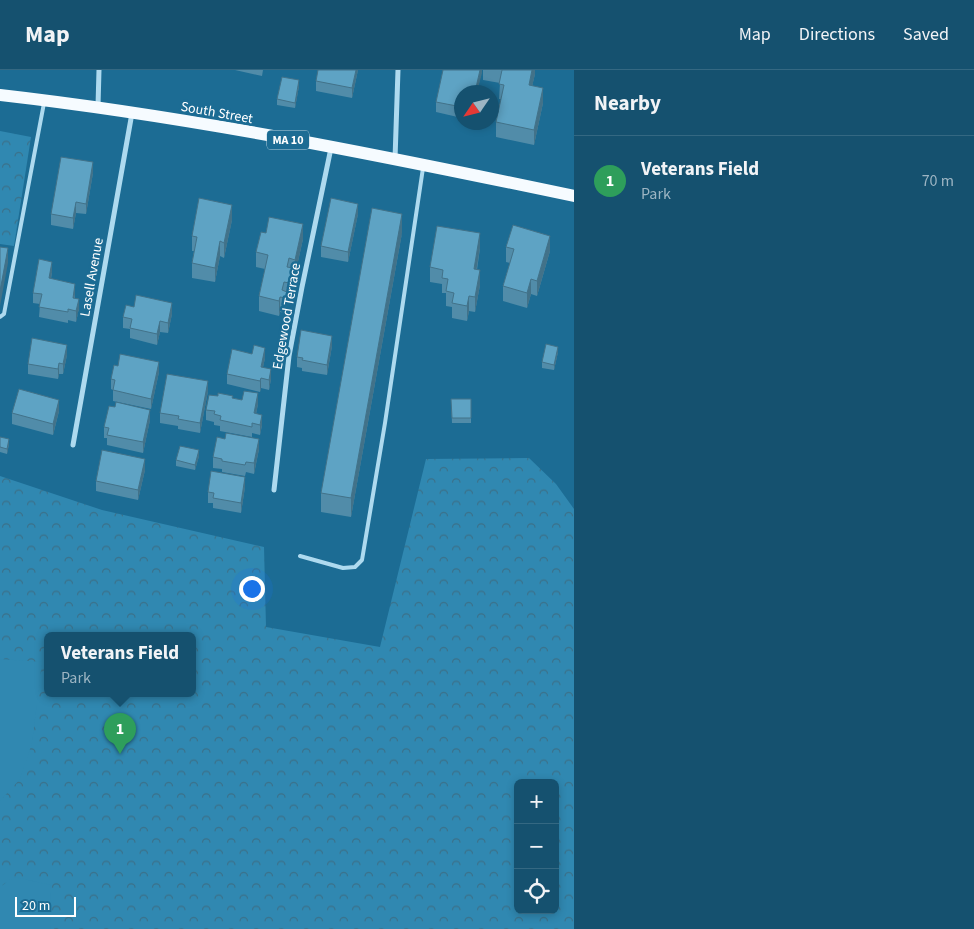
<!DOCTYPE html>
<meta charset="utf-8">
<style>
:root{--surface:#15516f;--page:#1e5774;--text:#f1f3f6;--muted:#9db5c3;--line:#346882;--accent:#ffb36c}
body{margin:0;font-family:"Source Sans 3",sans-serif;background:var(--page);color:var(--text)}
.controls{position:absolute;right:15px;bottom:15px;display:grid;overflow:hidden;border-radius:8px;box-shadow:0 2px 8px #0003}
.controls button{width:45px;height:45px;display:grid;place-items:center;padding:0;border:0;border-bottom:1px solid var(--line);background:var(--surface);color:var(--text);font:25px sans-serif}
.compass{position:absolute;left:454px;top:15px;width:45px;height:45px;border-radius:50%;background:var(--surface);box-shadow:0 2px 8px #0003;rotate:235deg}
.scale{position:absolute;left:15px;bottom:12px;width:61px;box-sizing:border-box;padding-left:5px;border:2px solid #fff;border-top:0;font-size:14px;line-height:18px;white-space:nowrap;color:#fff;-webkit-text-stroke:4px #1c6c94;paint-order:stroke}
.you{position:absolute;left:251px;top:518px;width:18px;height:18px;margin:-12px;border:4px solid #fff;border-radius:50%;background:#1a73e8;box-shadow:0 0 0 8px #1a73e833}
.badge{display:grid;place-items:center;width:32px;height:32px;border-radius:50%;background:var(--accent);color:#fff;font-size:16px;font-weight:700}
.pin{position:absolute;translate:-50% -41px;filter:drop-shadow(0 1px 2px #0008)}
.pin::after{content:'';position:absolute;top:26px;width:18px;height:15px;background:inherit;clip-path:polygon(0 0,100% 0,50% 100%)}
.popup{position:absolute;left:44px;top:562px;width:152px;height:65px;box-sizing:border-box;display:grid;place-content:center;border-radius:8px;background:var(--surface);filter:drop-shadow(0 1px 4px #0005);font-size:16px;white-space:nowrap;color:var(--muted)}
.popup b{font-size:19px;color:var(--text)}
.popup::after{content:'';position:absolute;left:50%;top:100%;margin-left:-10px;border:10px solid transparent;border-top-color:var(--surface)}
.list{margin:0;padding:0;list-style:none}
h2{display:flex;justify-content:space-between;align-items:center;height:65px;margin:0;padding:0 20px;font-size:21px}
h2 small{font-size:16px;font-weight:400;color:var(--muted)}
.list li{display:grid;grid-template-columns:32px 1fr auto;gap:15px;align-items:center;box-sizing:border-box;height:90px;padding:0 20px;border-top:1px solid var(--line)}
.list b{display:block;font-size:19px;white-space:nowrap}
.list p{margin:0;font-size:16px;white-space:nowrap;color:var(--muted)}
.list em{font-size:16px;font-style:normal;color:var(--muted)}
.icon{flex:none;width:28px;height:28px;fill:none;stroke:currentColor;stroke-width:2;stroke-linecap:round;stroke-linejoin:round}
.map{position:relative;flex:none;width:574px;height:859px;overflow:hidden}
header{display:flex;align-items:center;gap:30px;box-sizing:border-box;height:70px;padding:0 25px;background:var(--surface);border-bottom:1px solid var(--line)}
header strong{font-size:24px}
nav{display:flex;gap:28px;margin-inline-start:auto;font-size:18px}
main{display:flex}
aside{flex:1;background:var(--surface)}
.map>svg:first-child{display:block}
.forest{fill:url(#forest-crowns);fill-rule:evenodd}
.pitch{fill:#3088b1}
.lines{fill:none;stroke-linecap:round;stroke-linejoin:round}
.service{stroke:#aedaef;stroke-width:4}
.minor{stroke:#aedaef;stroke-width:5}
.primary{stroke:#f6fbff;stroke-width:12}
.wall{fill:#518ca9}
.shaded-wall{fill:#427289}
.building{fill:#5ea3c4;stroke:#427289}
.labels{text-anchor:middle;stroke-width:5;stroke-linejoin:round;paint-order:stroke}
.shield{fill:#1c6c94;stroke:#bbd3df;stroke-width:1}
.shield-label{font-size:12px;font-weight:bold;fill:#fff}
.street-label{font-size:14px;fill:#fff;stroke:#1c6c94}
</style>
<header>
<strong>Map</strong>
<nav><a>Map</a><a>Directions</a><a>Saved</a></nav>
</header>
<main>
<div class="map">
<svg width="574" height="859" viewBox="0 0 574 859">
<defs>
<pattern id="forest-crowns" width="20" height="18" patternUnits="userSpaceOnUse" patternTransform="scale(1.25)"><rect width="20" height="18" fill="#3088b1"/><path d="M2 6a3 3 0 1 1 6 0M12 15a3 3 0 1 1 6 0" fill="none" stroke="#3b7089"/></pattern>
</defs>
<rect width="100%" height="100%" fill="#1c6c94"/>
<path class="forest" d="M0,61L31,67L14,176L0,174Z
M529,388L556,414L574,439V859H0V406L102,440L264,477L266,557L380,577L426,389ZM48,565H192V623H48ZM518,713H555V840H518Z"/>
<path class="pitch" d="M0,589L42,592L32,673L20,709L0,731Z
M14,807L51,815L50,859H0V817Z"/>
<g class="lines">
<path class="service" d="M0,247L4,244L44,33
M300,486L343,498L355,497L362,490L385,353L423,98"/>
<path class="minor" d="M98,36L99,0
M395,89L398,0
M73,375L132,43
M274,420L289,286L302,217L331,78"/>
<path class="primary" d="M0,25C193,47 384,86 574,126"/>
</g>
<path class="wall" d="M235,0H263L262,6Z
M358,0L352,28L316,21V11Z
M482,0L477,22H462V48L436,42V32Z
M483,0H535V4L532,16L543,33L534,75L496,67V52L501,29H499L500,13L483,10Z
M299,16L295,38L277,35V29Z
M93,103L86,144L76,143L73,159L51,155V144Z
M358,144L348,192L321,187V176Z
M232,150L224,188L220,186L215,212L192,208V193L194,181H192V166Z
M402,163L351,447L321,442V423Z
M303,169L295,205L293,204V213L289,228L287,227V237L286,243L280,242L279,246L259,241V226L265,199L256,197V182Z
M506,177L550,181L537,226L531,224L527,238L503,231V216L510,193L506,192Z
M480,178L477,200L480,215L475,242L469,241L467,251L452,248V237L446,236V223H442V214L430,212V197Z
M52,202L51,209L75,224V228L79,239L76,252L68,250V253L39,247L40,234L33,233V223Z
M172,244L168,263L160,262L157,275L130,268V259L123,258V247Z
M332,276L327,305L302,301V298L297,297V287Z
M558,282L554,300L542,298V292Z
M67,285L63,304H59L58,309L28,304V294Z
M265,288L263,297L271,309L269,320L261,318L260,322L227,314V304Z
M118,296L159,302L151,339L113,331V320L111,319V309Z
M208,321L200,363L178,359V356L160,353V343Z
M218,326L233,328L258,334L256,344L262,355L260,365L252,363V367L220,361V356L214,355V352L206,350V340Z
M451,329H471V353H452Z
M59,341L53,365L12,354V343Z
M150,350L143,383L107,375V368H104V357Z
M0,367L9,374L7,384L0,382Z
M259,379L254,404L246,402L245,406L222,402V399L213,398V387Z
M199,386L195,400L176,396V390Z
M145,400L138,430L96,421V411Z
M245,417L241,443L213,438V433H208V422Z"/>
<path class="shaded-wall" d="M356,0H358L352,28V18Z
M480,0H482V3L477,22H475Z
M532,0H535V4L529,30V15Z
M299,10V16L295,38V33Z
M543,18V33L534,75V60Z
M93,92V103L86,144V134Z
M76,132V143L73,159V148Z
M358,134V144L348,192V182Z
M232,135V150L224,188V173Z
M402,144V163L351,447V428Z
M303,154V169L295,205V190Z
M480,163V178L474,214V199Z
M550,166V181L537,226V211Z
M220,171V186L215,212V198Z
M8,178V193L0,236V221Z
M52,192V202L49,219V208Z
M293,198V213L289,228V213Z
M480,200V215L475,242V227Z
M531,209V224L527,238V223Z
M75,214V224L73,238V228Z
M287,222V237L286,243V228Z
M469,226V241L467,251V236Z
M280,227V242L279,246V231Z
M79,229V239L76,252V241Z
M172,233V244L168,263V253Z
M160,251V262L157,275V264Z
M332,266V276L327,305V295Z
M67,275V285L63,304V294Z
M558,277V282L554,300V295Z
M265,278V288L261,307V297Z
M159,292V302L151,339V329Z
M59,293V304L58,309V299Z
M271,299V309L269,320V310Z
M261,308V318L260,322V311Z
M208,311V321L200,363V353Z
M258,323V334L254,354V343Z
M59,330V341L53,365V354Z
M150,340V350L143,383V372Z
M262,345V355L260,365V355Z
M9,369V374L7,384V379Z
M259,369V379L254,404V393Z
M199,380V386L195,400V395Z
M145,389V400L138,430V420Z
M245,407V417L241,443V433Z"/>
<path class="building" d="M318,0H356L352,18L316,11Z
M443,0H480L475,22H462V37L436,32Z
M502,0H532L529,15L543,18L534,60L496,52L504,15L499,14Z
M282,7L299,10L295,33L277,29Z
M61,87L93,92L86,134L76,132L73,148L51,144Z
M199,128L232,135L224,173L220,171L215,198L192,193L197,167L192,166Z
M331,128L358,134L348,182L321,176Z
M372,138L402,144L351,428L321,423Z
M269,147L303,154L295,190L289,188L287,197L293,198L289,213L284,212L282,220L287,222L286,228L280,227L279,231L259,226L268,185L256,182L261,162L266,163Z
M513,155L550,166L537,211L531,209L527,223L503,216L514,179L506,177Z
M437,156L480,163L474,199L480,200L475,227L469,226L467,236L452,233L454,223L446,221L448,209L442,208L443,200L430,197Z
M0,177L8,178L0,221Z
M39,189L52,192L49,208L75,214L73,228L79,229L76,241L68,239V242L39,237L42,224L33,223Z
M136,225L172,233L168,253L160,251L157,264L130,258L132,249L123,247L126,235L134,237Z
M301,260L332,266L327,295L302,290L303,288L297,287Z
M32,268L67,275L63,294L59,293L58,299L28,294Z
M546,274L558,277L554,295L542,292Z
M254,275L265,278L261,297L271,299L269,310L261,308L260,311L227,304L232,279L252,284Z
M120,284L159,292L151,329L113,320L115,310L111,309L114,295L118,296Z
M167,304L208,311L200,353L178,349L179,346L160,343Z
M19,319L59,330L53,354L12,343Z
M244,321L258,323L254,343L262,345L260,355L252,353V357L220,350L221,346L214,344L215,341L206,340L209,325L218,326V323L233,326L232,328L242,330Z
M451,329H471V348H452Z
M116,332L150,340L143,372L107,365L109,358L104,357L109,336L115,337Z
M226,363L259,369L254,393L246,392L245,395L222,391V389L213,387L217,367L225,369Z
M0,367L9,369L7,379L0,377Z
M180,376L199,380L195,395L176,390Z
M102,380L145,389L138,420L96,411Z
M211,401L245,407L241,433L213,428L214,423L208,422Z"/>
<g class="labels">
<rect class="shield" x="267" y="60.5" width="42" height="19" rx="4"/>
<g class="shield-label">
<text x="288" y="74">MA 10</text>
</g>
<g class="street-label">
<text transform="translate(217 42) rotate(10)" y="5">South Street</text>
<text transform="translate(91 207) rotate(-80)" y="5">Lasell Avenue</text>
<text transform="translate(286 246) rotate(-80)" y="5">Edgewood Terrace</text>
</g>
</g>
</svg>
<div class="controls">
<button>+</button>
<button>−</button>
<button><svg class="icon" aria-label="locate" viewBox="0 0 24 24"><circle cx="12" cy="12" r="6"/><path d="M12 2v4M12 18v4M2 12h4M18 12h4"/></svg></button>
</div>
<svg class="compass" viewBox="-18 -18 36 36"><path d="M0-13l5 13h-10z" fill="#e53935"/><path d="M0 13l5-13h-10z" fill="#9db5c3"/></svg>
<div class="scale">20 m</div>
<div class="you"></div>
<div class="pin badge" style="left:120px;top:684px;background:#2e9e5b">1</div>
<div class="popup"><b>Veterans Field</b>Park</div>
</div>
<aside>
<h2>Nearby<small></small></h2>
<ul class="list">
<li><span class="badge" style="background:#2e9e5b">1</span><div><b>Veterans Field</b><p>Park</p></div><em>70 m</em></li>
</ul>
</aside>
</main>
